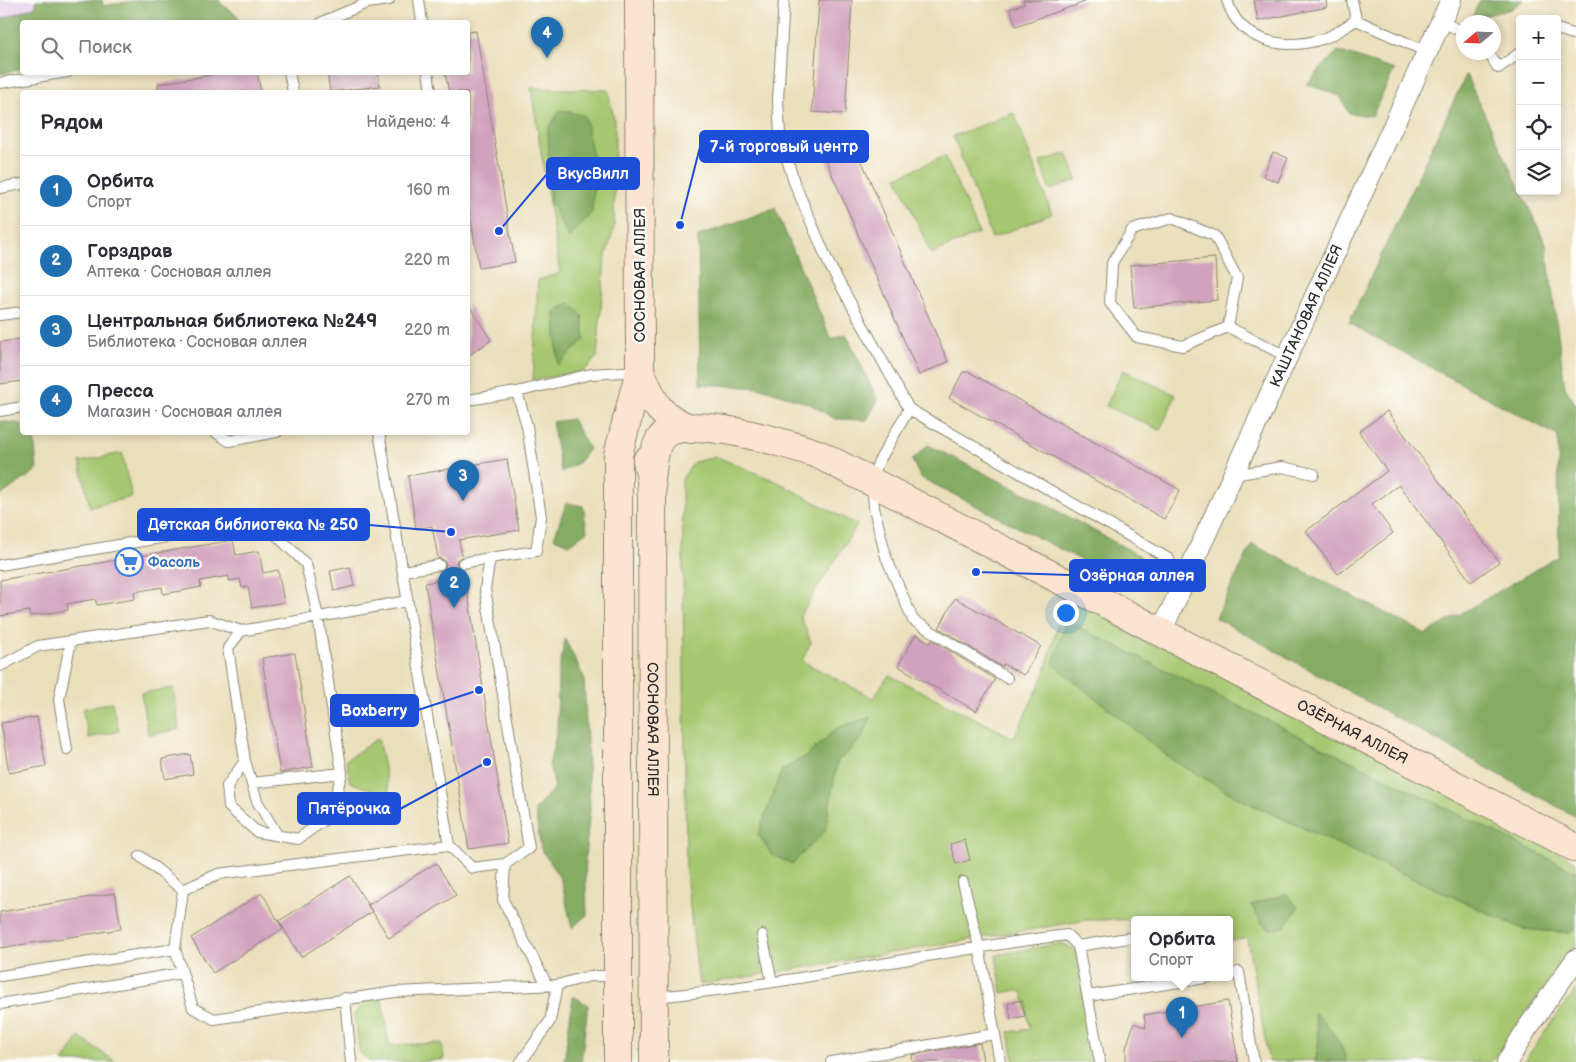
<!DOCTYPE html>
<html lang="ru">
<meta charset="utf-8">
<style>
:root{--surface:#fff;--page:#f2f2f3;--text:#2b2b33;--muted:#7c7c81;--line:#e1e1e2;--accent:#1f6fb2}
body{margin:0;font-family:"Balsamiq Sans",sans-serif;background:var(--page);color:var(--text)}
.controls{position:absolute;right:15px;top:15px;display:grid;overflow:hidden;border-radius:5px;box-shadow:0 2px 8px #0003}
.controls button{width:45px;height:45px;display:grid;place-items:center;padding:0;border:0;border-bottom:1px solid var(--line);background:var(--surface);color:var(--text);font:25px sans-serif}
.compass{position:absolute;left:1456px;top:15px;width:45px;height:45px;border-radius:50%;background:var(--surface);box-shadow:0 2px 8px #0003;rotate:251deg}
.you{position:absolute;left:1065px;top:612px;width:18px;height:18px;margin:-12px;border:4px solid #fff;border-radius:50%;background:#1a73e8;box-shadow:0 0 0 8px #1a73e833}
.badge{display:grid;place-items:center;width:32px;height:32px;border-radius:50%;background:var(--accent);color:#fff;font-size:16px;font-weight:700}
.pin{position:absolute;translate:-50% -41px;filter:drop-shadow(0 1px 2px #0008)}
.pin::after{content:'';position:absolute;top:26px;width:18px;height:15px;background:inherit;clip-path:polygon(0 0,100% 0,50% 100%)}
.popup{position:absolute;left:1131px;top:916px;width:102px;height:65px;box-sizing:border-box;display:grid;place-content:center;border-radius:5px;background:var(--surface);filter:drop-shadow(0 1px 4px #0005);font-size:16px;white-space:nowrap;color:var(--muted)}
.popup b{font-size:19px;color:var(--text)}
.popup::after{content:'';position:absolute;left:50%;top:100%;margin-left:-10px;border:10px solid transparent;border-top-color:var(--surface)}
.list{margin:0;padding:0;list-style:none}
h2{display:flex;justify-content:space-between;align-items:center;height:65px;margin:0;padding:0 20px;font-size:21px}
h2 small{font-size:16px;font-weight:400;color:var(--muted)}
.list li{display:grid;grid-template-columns:32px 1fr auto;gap:15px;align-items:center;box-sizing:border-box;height:70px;padding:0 20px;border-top:1px solid var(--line)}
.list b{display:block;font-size:19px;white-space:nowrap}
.list p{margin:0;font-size:16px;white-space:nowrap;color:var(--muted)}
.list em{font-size:16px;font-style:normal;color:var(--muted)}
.icon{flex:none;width:28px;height:28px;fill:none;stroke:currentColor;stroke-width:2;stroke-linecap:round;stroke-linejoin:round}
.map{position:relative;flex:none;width:1576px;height:1062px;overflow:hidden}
.search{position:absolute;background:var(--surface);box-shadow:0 2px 8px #0003;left:20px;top:20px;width:450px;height:55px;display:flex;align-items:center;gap:12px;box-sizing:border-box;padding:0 18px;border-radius:5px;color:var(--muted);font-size:19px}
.panel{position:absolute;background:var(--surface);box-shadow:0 2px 8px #0003;left:20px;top:90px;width:450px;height:345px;border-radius:5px}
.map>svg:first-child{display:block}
.built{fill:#ead1ed}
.green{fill:#a6c770;stroke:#68794e;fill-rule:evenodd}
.forest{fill:#84ac62;stroke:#586c46}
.building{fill:#d1a2bd}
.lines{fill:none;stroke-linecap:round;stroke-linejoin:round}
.lane-casing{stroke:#8a8573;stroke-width:12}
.street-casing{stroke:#8a8573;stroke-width:22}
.secondary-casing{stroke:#8a8573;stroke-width:30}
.lane{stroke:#fff;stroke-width:10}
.street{stroke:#fff;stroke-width:20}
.secondary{stroke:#fde4d0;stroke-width:28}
.labels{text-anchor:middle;stroke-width:5;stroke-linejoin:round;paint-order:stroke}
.street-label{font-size:15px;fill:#2b2b2b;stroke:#fdfcf7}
.shop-label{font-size:15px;font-weight:bold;fill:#366cbe;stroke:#fdfcf7;text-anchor:start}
.leader{fill:none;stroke:#1d4ed8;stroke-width:2}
.callout-dot{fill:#1d4ed8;stroke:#fdfcf7;stroke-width:2}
.callout{fill:#1d4ed8;stroke:#1d4ed8;stroke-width:2}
.callout-label{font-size:16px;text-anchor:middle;font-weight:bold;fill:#fff}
</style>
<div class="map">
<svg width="1576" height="1062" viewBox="0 0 1576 1062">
<rect width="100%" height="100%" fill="#fdfcf7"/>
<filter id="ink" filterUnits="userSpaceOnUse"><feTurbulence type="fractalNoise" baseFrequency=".02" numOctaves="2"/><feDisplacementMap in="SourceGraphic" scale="10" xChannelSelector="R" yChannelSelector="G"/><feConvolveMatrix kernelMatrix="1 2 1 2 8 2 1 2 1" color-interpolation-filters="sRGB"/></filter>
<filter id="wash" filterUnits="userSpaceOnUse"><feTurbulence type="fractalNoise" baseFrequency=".0096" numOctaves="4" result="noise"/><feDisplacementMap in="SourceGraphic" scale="20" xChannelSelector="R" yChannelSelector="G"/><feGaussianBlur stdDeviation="1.12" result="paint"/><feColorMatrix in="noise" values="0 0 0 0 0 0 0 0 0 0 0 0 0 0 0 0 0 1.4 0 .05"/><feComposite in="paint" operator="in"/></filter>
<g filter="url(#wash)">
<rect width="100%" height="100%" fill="#eadfbb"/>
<path class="built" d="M0,0H82L22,22L0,65Z"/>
<path class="green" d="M531,88L608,90L615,124L614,228L605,259L597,357L584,371L533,380L538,280L560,273ZM561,110L550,164L548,129ZM570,303L558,364L555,312Z
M1014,113L1052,214L992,238L953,136Z
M1067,153L1077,180L1050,190L1040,162Z
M945,156L979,233L931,254L897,177Z
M1123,370L1176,395L1160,430L1106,406Z
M122,453L132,497L90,507L80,462Z
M717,457L778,482L857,525L800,616L811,642L802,661L873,698L889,675L1014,738L1044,675L1068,587L1576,862V872L1066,622L1240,799L1523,929L1570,933L1576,928V947L1571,950L1491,1062H1346C1343,1041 1328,1027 1314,1013L1319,1040L1316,1060L1269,1062L1247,938L1230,941V919L1088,920L699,985L686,873L682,479L694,462ZM870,718L862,738L837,762L825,831L758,834L782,770L807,756L837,728Z
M173,688L179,729L148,735L141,693Z
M112,702L119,731L89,738L82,709Z
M378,738L390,797L350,782L346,760Z
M1062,943L1076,950L1094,1062H1014L1009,1032L1030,1029L1023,993L1017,990L1002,993L996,955Z
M1576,989V1062H1526L1527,1057Z
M382,999L389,1045L442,1043L444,1059L421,1062H372L360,1053L354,1015L364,1001Z
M79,1037L116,1062H63Z"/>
<path class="forest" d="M36,0H102L103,6L139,0H220L219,2L239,17L236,22H22V69L0,74V20L36,6Z
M1480,0H1523L1511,9L1471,19Z
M1338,51L1394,70L1372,116L1349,113L1340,96L1306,84Z
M1466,75L1546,244L1565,387L1576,405V817L1216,618L1252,544L1426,634L1559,556L1558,436L1349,323Z
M561,110L585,116L595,170L592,212L569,238L550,201L548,129Z
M775,208L831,339L846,334L878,400L867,420L835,419L810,404L761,388L700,384L698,236Z
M570,303L582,315L585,339L558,365L555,312Z
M572,419L589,449L578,463L561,472L552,422Z
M0,421L22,424V432L34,433L37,470L0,496Z
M928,445L1034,498L1140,556L1145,568L1128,584L920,477L912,460Z
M566,503L583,506L587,531L570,544L554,538Z
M1066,621L1576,872V928L1570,933L1523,929L1240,799L1171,759L1053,664Z
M565,639L584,678L590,809L585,858L587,915L572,928L561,880L541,849L535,810L555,787L549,765L557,731L558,675Z
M871,717L862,738L837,762L825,831L792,864L772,855L758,834L782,770L807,756L837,728Z
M1287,894L1298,908L1284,927L1271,929L1262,923L1251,905Z
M573,996L588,1005L581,1062H564Z
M1314,1012C1328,1026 1343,1041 1346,1062H1314L1316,1060L1319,1040Z"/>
<g id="blocks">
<path class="building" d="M819,0H852L845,114L812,112Z
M1023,0H1085V2L1016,26L1010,9L1024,4Z
M1254,0H1326L1327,7L1258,21Z
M476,31L515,262L479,268L468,203V92H449L445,72H468V32Z
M227,72H257L261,92H158V84Z
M327,72H378L380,86L330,92Z
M851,136L948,362L919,375L821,149Z
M1273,152L1288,158L1278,182L1263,176Z
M1215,258L1217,300L1134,308L1130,265Z
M468,304L491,340L468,356Z
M22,339V381L0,384V342Z
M963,372H969L1180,490L1164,519L949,398Z
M1387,411L1499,562L1471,582L1399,485L1372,504L1393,533L1338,574L1306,531L1387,471L1359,432Z
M507,459L519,530L459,540L462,556L456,561L458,567L464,570L508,843L469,849L425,583L441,580L440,572L444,570L446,564L444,560L438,558L432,526L416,529L408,476Z
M233,540L236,555L259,551L263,573L278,570L284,602L252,608L248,587L242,588L240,579L229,581V576L200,581L201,587L181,591L163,594L162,587L134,592L135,599L97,605L95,599L67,604L68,610L30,616L29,611L0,616V580Z
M350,567L354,586L334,591L330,571Z
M955,598L1041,646L1024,675L1003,664L1002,667L939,628Z
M916,634L930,643L932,640L995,679L976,711L898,666Z
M295,653L313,767L280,773L262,658Z
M37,717L46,766L9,773L1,723Z
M190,754L193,774L165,779L162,759Z
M965,840L970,860L956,864L950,844Z
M436,863L456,895L389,938L368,905Z
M350,876L372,912L301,957L279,921Z
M115,893L121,929L0,948V912Z
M262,893L283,929L213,973L191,938Z
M1022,1000L1025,1016L1011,1019L1008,1003Z
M1228,1001L1238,1062H1126V1048L1134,1023L1146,1028L1144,1015Z
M980,1043L983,1062H913L912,1055Z"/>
</g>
</g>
<g filter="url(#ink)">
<use href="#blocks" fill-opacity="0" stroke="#8a8573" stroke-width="1"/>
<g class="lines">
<defs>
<path id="lane" d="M419,0L422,22
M784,0L778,100L780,135L794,182L829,264L909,409L1169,559
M1227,0C1239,42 1284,51 1322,39C1334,36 1346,26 1356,20
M1352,0L1356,20
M1356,20L1427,52
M1441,21L1464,33
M322,22L367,3L389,0
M1557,29L1576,35
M1488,52L1498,68L1520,53
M289,72L293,92
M428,72L431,92
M0,83L68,72
M0,188L22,184
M0,315L22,312
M1228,327L1237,278L1215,236L1172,218L1132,230L1112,263L1110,303L1137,337L1183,346L1228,327L1288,357
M468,400L517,392L591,374L639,371
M909,409L878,463L872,481L874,508L886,557L913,620L1007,678
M0,411L22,407
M215,432L229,441L277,432
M379,432L449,845L218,874L183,890L175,949L193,1008L214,1019L395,992L557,985L590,976H617
M1233,475L1282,467L1314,474
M463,563L490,558
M0,565L243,524L269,528L306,564L318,617L342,773L330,816L298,839L257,832L229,807L227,786L245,761L228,648L241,631
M403,571L439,565
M0,666L38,646L209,620L241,631L407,601
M67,749L59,699L71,641
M245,761L257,801L278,836
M252,783L342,773
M449,845L472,868L505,864L529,848L485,589L490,558L536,551L541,517L527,426L517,392
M140,856L183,890
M505,864L503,900L547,985
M963,882L979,947L1000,1062
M762,935L772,982
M1078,946L1134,937
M1230,974L1239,972L1254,1062
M0,976L175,949
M1088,996L1212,977
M654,997C793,985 929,951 1067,935L1078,946L1100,1062
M345,998L351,1062
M0,1004L182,973
M521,1062L550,1021L557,985
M831,1062L994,1034"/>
<g id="street">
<path id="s1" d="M1161,632C1259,422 1353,210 1451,0"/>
<path d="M1507,1062L1526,1030L1576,959"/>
</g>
<g id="secondary">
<path d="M640,370C655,405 655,413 691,429"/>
<path id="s2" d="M647,461L651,479L652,500L654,1062"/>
<path id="s3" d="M651,479C653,467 653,448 661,438C681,410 793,445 820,455L1576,848"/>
<path d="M618,1062V455L640,370L639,0"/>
</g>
</defs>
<use href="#lane" class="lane-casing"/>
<use href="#street" class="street-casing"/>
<use href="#secondary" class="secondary-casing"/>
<use href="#lane" class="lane"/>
<use href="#street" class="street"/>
<use href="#secondary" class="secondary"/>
</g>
</g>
<defs>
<symbol id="supermarket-ring" viewBox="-11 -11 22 22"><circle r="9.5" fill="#fdfcf7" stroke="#3f7fe0" stroke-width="1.5"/><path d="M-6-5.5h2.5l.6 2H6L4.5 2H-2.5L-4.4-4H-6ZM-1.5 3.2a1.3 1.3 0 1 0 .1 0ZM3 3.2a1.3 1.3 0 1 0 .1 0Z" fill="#3f7fe0"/></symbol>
</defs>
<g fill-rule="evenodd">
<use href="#supermarket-ring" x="113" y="546" width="32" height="32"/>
</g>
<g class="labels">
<g class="street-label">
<text transform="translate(640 275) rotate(-90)" y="5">СОСНОВАЯ АЛЛЕЯ</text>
<text dy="5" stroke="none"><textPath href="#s1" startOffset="348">КАШТАНОВАЯ АЛЛЕЯ</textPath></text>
<text dy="5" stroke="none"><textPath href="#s2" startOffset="269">СОСНОВАЯ АЛЛЕЯ</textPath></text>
<text dy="5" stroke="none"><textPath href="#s3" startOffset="808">ОЗЁРНАЯ АЛЛЕЯ</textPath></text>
</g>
<g class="shop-label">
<text x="148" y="567">Фасоль</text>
</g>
</g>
<path class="leader" d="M680 225L700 147M499 231L547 174M451 532L369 525M976 572L1070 575M479 690L418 710M487 762L400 809"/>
<g class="callout-dot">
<circle cx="680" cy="225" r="5"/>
<circle cx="499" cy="231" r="5"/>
<circle cx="451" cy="532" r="5"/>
<circle cx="976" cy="572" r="5"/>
<circle cx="479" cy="690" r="5"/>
<circle cx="487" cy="762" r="5"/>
</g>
<g class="callout">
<rect x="700" y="131" width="168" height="31" rx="5"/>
<rect x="547" y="158" width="92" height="31" rx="5"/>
<rect x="138" y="509" width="231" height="31" rx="5"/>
<rect x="1070" y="560" width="135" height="31" rx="5"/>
<rect x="331" y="695" width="87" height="31" rx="5"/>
<rect x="298" y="793" width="102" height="31" rx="5"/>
</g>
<g class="callout-label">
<text x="784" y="152">7-й торговый центр</text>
<text x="593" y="179">ВкусВилл</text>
<text x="253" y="530">Детская библиотека № 250</text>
<text x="1137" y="581">Озёрная аллея</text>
<text x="374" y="716">Boxberry</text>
<text x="349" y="814">Пятёрочка</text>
</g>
</svg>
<div class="controls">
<button>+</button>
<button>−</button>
<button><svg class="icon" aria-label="locate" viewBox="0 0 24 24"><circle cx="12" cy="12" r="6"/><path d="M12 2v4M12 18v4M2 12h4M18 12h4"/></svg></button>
<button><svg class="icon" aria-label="layers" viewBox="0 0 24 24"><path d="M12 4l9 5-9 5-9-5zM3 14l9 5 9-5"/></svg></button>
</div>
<svg class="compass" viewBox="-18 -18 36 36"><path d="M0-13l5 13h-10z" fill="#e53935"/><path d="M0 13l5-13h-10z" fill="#7c7c81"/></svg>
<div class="you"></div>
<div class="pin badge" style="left:1182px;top:1038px">1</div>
<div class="popup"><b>Орбита</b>Спорт</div>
<div class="pin badge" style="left:454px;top:608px">2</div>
<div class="pin badge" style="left:463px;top:501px">3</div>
<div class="pin badge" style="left:547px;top:58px">4</div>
<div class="search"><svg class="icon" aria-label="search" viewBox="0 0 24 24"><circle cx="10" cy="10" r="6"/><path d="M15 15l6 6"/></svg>Поиск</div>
<section class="panel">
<h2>Рядом<small>Найдено: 4</small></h2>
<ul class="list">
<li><span class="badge">1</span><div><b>Орбита</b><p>Спорт</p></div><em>160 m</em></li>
<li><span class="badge">2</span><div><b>Горздрав</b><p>Аптека · Сосновая аллея</p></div><em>220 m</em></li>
<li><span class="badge">3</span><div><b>Центральная библиотека №249</b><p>Библиотека · Сосновая аллея</p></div><em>220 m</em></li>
<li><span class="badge">4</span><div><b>Пресса</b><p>Магазин · Сосновая аллея</p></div><em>270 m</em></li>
</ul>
</section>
</div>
